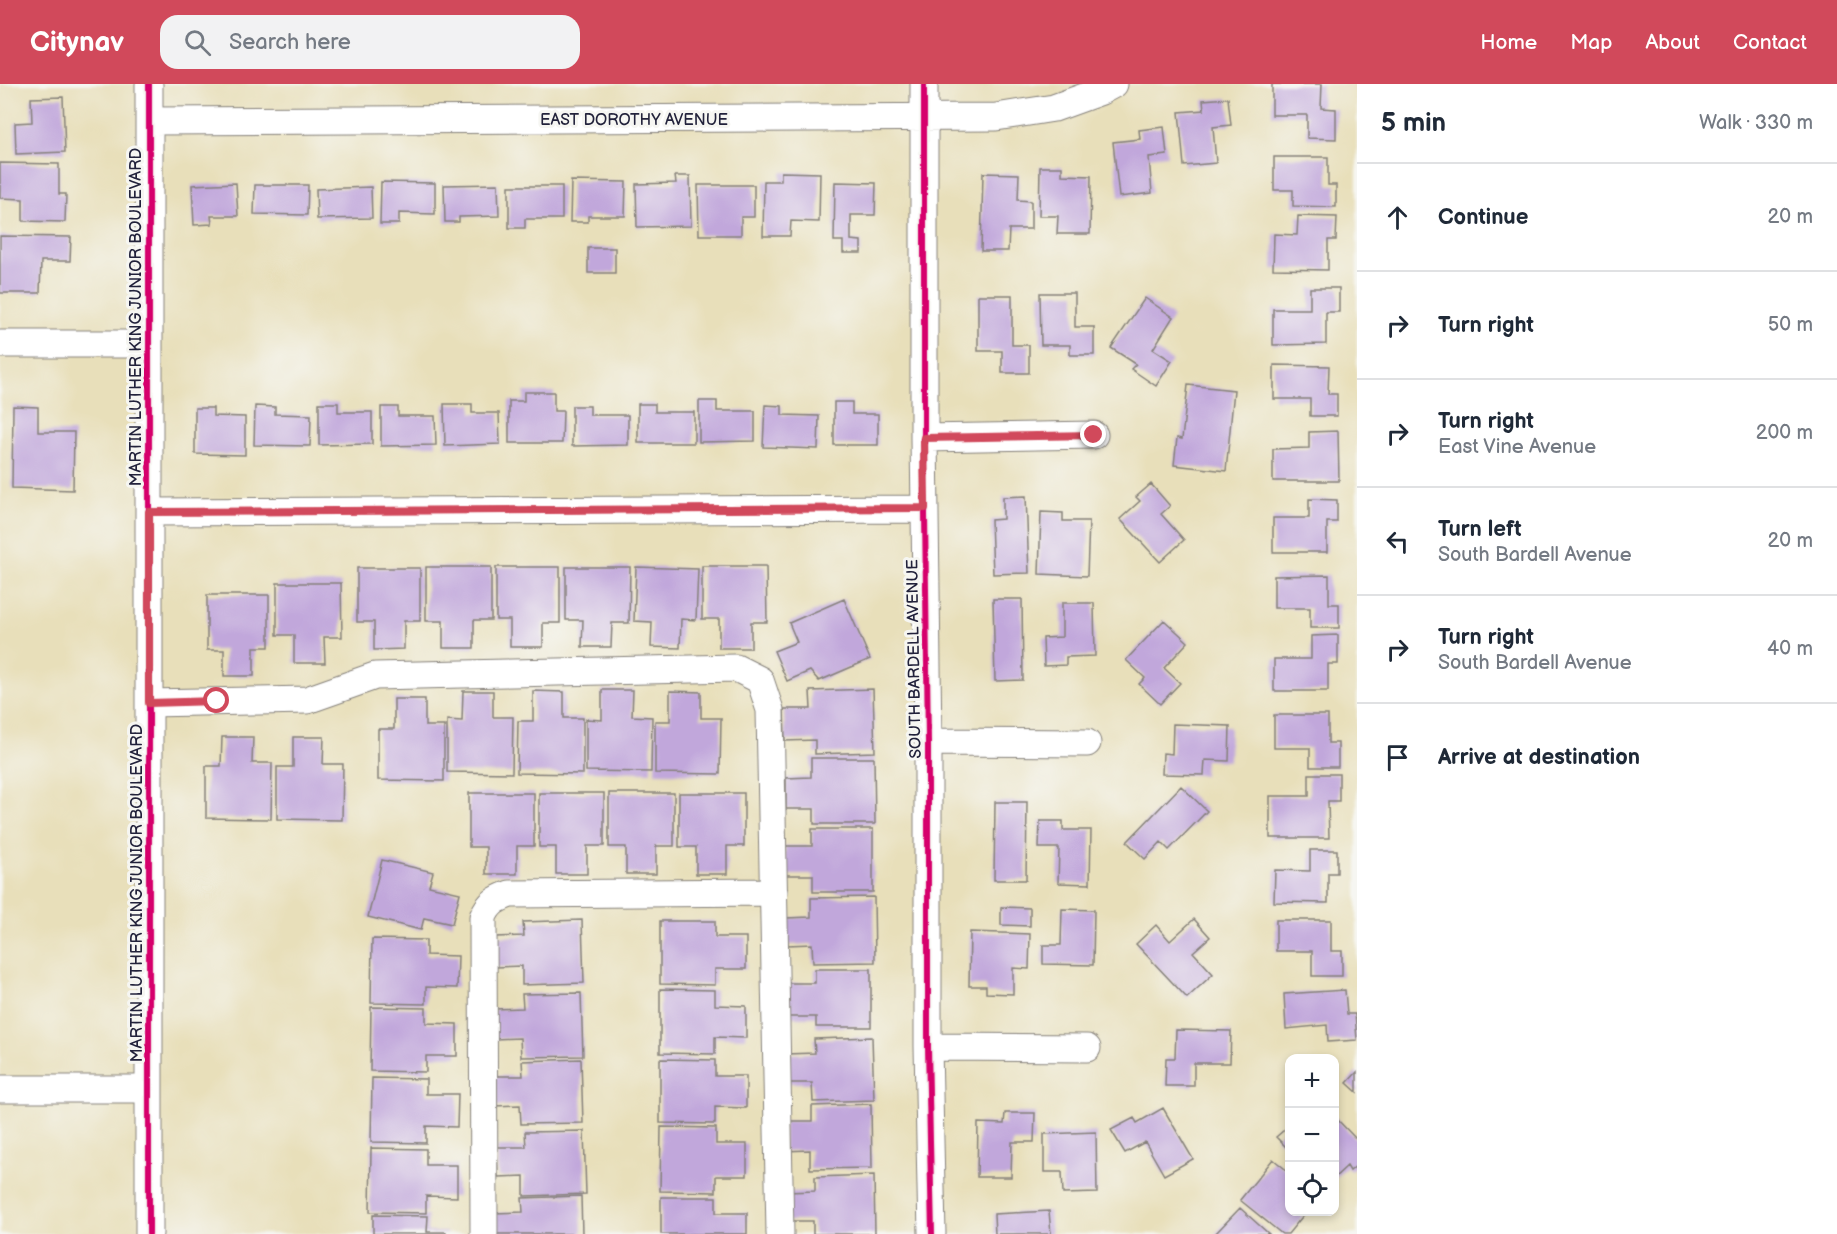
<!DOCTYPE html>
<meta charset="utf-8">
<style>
:root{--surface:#fff;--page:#f2f2f3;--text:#1f2937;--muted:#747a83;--line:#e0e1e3;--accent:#d1495b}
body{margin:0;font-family:"Balsamiq Sans",sans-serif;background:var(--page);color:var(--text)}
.controls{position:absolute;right:18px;bottom:18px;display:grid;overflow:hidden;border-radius:12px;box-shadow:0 3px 9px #0003}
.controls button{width:54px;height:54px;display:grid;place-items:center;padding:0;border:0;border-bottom:2px solid var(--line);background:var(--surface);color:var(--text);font:30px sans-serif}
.stop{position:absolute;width:18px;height:18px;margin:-14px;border:4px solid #d1495b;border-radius:50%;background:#fff}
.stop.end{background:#d1495b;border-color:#fff;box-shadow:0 2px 6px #0008}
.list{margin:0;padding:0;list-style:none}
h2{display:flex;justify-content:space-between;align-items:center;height:78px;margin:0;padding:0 24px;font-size:26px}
h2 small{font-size:20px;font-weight:400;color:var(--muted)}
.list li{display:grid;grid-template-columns:39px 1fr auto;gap:18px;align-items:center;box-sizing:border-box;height:108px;padding:0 24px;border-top:2px solid var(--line)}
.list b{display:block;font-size:22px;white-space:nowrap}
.list p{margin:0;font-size:20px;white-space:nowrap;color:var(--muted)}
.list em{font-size:20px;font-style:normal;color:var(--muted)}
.icon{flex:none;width:33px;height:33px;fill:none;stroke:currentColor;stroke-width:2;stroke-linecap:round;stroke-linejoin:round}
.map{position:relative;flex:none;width:1357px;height:1150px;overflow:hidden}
header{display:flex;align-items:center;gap:36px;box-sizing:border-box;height:84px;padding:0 30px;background:var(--accent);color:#fff}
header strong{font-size:28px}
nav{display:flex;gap:33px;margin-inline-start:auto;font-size:21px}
.search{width:420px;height:54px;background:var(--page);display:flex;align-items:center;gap:15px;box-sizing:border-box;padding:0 21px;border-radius:18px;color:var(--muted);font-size:22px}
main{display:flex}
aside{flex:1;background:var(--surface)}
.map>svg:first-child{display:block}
.building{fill:#c1a7db}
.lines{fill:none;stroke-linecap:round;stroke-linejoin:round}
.minor-casing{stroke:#85807a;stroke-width:29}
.minor{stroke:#fff;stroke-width:27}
.cycleway-casing{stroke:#f6f6f2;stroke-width:10}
.cycleway{stroke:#d6006c;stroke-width:6}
.route{stroke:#d1495b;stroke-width:8}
.labels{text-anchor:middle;stroke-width:6;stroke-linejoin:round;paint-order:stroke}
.street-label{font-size:16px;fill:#22223b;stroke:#f6f6f2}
</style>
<header>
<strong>Citynav</strong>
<div class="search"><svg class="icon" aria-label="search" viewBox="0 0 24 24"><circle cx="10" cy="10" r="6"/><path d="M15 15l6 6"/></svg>Search here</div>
<nav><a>Home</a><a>Map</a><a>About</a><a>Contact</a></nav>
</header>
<main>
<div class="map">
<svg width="1357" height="1150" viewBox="0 0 1357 1150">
<rect width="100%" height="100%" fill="#f6f6f2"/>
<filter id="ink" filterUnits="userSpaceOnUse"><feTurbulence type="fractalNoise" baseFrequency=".0167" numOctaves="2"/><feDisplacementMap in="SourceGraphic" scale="12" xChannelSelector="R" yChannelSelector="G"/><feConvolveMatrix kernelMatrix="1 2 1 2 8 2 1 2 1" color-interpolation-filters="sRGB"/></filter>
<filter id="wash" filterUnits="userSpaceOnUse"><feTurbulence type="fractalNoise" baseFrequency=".008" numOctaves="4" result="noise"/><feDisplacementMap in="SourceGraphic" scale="24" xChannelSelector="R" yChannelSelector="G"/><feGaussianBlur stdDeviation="1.35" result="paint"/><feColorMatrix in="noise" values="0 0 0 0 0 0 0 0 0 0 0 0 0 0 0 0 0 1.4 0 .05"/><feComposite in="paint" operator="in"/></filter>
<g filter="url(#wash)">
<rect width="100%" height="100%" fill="#e8dfba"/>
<g id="blocks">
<path class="building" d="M1272,0H1322L1321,24L1336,25V55L1307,54V31H1272Z
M63,13L65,68L16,70L15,39L32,38L31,14Z
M1228,14L1231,41L1213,43L1216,79L1184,82L1179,28L1204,26L1203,16Z
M1164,43L1167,71L1149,73L1152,109L1119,113L1113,58L1140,55L1139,46Z
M1274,73H1328V101H1336V123L1293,122V106H1274Z
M0,79L59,80V110H66L65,138L23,137V115L0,114Z
M1040,83H1062V91L1091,92L1090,150H1057L1058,132H1039Z
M781,88L820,89L819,138L791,137L790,152H763L764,97H781Z
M983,89L1019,90L1018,116L1031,117V145H1009L1008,167H981Z
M675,92H690L691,142L637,143L636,100L676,99Z
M571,97L626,98L625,132H588V138H570Z
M381,98L435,99V130L399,129V140H380Z
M835,98L876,99L875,131H851V156L861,157V169H843V157H834Z
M236,99L238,132H211L212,140L194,141L192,101Z
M498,100L499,132L459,133V138H445L444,101Z
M255,101H308L307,131L254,130Z
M698,101H754V133H741V151H699Z
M509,102H562V135H525V144H509Z
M371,103L372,134L317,135L316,105Z
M1298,132L1337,133L1336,156H1328V186L1273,185L1274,150L1297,151Z
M0,152L71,153L70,177H41L40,209H0Z
M588,164H615V189H588Z
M1310,204H1339V228H1326V260L1273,261V225H1310Z
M1040,209H1075V243H1094V271H1070V261H1041Z
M978,211H1012V261H1029V289H1002V267H978Z
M1145,214L1173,233L1153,265L1172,277L1156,302L1131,285L1136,280L1111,264Z
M1274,281L1329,282L1328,310H1337V332H1310V315H1274Z
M1188,301L1234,306L1226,387L1174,381L1177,354L1182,355Z
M524,308H554V327H563L562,359H509V317H524Z
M699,317H717V327H755V357L699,358Z
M834,318H852V330H878V361H834Z
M319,319H338V328H372V360L319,361Z
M444,320H472V329H499L500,360L445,362Z
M638,320H655V328H694V359H638Z
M765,321L782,322V331L819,332L818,365L763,363Z
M13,322L38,323V348H74L73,406L12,404Z
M255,322L275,323V330L311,331L310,362L254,361Z
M572,322H590V331H628V361L572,362Z
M381,323H398V332H435L436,361L381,362Z
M195,324H213V332L245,333V371L195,370Z
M1338,347L1339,397H1273V365L1309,364V348Z
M1151,400L1170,422L1161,430L1184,456L1160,478L1120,435L1140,417L1136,413Z
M1026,412L1029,489L993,490L991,436L1003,435V413Z
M1309,415L1337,416V438H1327V468H1273V434H1309Z
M1041,428L1063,429V437H1089L1087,492L1039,490Z
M702,482H766L767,538H751V564H719V535H702Z
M426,483H491V536H474V564H443V537H426Z
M496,483H560V539H543V563H510V536H496Z
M566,483H630L629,539H612L611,563H582L583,536H566Z
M636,483L698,485L696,536L681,535L680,564L651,563L652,538L634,537Z
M357,484H420V537H404V565L374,566V538H357Z
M1329,491V520H1339V544H1310V524H1274V492Z
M277,499H341L342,553H324L325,579H294V551H277Z
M207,511H269V563H254V592H224V566H207Z
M844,515L870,575L819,597L810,587L787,597L774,567L797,558L789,539Z
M993,515H1022L1023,596L995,597Z
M1062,519H1094L1095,572L1066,573V581L1044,582L1043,554L1062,553Z
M1164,536L1188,558L1164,584L1180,599L1160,620L1139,600L1145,594L1126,576Z
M1338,551V580H1328V607H1274V575H1311V552Z
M873,605L875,668L815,670V656L785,657L784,625H811L810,607Z
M602,606H633L632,632L652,633L651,688L586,687V635L602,636Z
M463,607H493V633H513L512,689L447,688V636L462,637Z
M533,607L564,608V634H583V690L517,689L518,637H533Z
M670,607L701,608V634H721L720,690L655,689V637H670Z
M394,615H425V642H444V697L378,696V645H394Z
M1274,631H1328V659H1338V683H1310V664H1274Z
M1173,640L1230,642L1229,677L1205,676L1204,691L1162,690L1163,669L1172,670Z
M222,653H253L252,679H272L271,735L206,734V682H221Z
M293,653H324L323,680H343L342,736L277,735V683H293Z
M811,674H874L875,740H814V725H786V694L811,693Z
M1309,690H1339V717H1328L1329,754H1270V712H1309Z
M1181,702L1207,727L1169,766L1161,758L1145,775L1127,758Z
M469,709H534V762H517V790H486V763H469Z
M539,709H604V762H587V790H556V763H539Z
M609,709H674V762H656V790H626V763H609Z
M679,709H744V762H727V790H696V763H679Z
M995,718H1027L1026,796H994Z
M1040,737H1063V746H1091L1090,800L1058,799L1059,764H1039Z
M812,745H873V808H813V791H785V762H812Z
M1310,766H1337V789H1328V819L1274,818L1275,786L1310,787Z
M382,776L433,788L429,802L460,809L452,840L424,834L421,846L368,833Z
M874,813L875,878L813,879L812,860L787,861L786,834L811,833V814Z
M1001,823L1030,824V842L1001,841Z
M1062,825L1094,826L1093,881L1043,880V861H1061Z
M1194,835L1210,853L1193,868L1213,890L1187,914L1136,860L1156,841L1170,857Z
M582,836L584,899L522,901V882L496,883L495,853L524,852L523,838Z
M1276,836H1331V867H1342V892H1312V867H1276Z
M660,837H715V853H746V885H715V901L660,900Z
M970,848L1030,850L1029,885L1013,884V910L986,909V902H969Z
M372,855L426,856V871L458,872L457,904L426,903V920L371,919Z
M815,885H871V943H816V933H784V899H815Z
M660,905L715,906V921L746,922V954L715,953V970L660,969Z
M1345,906L1347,930H1355L1357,956L1328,958L1327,941L1286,945L1284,910Z
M581,909L583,972L521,973L520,954L495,955L494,925L523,924L522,910Z
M371,923L426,924V939L457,940V972H426V988L370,987Z
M1176,946L1231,947L1230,979H1194V1002H1165L1166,974H1175Z
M872,953L874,1016L813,1018L812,999H787L786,970L815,969L814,955Z
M581,975L583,1039L521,1040L520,1021L495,1022L494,992H523L522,977Z
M660,975L715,976V992H746V1024L715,1023V1040L660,1039Z
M1357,988V1008L1347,999Z
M372,994L426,995V1010H458L457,1043L426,1042V1059L371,1058Z
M871,1020L872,1084L810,1085V1066L784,1067V1037H812V1022Z
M1163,1024L1193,1075L1164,1091L1145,1058L1125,1069L1111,1046L1134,1034L1137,1039Z
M1005,1029H1035L1034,1058H1012L1011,1093H977L978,1039L1004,1040Z
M1334,1032L1357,1056V1081L1350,1087L1347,1082L1334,1094Z
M1290,1041V1067L1276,1053Z
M661,1043L716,1044V1060H747V1092H716V1108L660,1107Z
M584,1047L586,1110L524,1112V1092L498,1093L497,1063H526L525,1048Z
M1096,1048L1097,1109L1063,1110L1062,1088H1044V1050Z
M371,1064L426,1065V1081H457V1113L426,1112V1129L370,1128Z
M1273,1075L1290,1089V1128H1306L1288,1150H1282L1240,1116Z
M874,1091L875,1150H813V1137H787V1108L815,1107V1093Z
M581,1112L582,1150H495L494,1129L523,1128L522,1114Z
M661,1113H716V1129H747V1150H661Z
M1240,1124L1269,1150H1215Z
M1049,1127L1051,1150H995L994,1130Z
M373,1131L428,1132L427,1148H446V1150H373Z"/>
</g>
</g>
<g filter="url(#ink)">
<use href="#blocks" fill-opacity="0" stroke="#85807a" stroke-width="1.5"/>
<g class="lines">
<defs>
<path id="minor" d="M149,0V1150
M924,0V354L928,658V963L932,1150
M149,37L996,33L1054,24L1101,7L1114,0
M0,260H149
M924,354L1094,351
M149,428L925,425
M149,619L307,616L375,592L736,584L760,596L770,626L780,1150
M928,658L1087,659
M928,963L1087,964
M0,1005H149
M484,1150L483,833C489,819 496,815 510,810L774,808"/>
</defs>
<use href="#minor" class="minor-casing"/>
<use href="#minor" class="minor"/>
<defs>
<path id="cycleway" d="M149,0V1150
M924,0V354L928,658V963L932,1150"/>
</defs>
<use href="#cycleway" class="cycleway-casing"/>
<use href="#cycleway" class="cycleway"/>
</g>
</g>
<g class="lines" filter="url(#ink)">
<path class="route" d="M217,617L149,619V428L925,424L924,354L1094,351"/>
</g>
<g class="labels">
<g class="street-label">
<text x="634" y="41">EAST DOROTHY AVENUE</text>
<text transform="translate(135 233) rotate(-90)" y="6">MARTIN LUTHER KING JUNIOR BOULEVARD</text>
<text transform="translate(913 575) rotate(-91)" y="6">SOUTH BARDELL AVENUE</text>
<text transform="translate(136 809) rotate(-90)" y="6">MARTIN LUTHER KING JUNIOR BOULEVARD</text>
</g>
</g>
</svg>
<div class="controls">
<button>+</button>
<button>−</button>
<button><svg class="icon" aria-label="locate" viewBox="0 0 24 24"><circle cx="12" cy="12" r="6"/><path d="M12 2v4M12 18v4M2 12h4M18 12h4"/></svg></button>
</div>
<div class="stop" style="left:217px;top:617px"></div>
<div class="stop end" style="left:1094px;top:351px"></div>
</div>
<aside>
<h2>5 min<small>Walk · 330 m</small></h2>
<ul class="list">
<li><svg class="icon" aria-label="ahead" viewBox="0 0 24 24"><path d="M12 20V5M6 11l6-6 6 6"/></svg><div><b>Continue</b></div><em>20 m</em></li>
<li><svg class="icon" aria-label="right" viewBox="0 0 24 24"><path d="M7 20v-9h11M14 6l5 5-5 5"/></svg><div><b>Turn right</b></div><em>50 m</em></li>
<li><svg class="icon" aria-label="right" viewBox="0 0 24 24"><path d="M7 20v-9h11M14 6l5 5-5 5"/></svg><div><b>Turn right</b><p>East Vine Avenue</p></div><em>200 m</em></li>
<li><svg class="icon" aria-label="left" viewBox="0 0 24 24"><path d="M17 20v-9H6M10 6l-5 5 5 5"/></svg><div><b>Turn left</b><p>South Bardell Avenue</p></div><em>20 m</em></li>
<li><svg class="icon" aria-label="right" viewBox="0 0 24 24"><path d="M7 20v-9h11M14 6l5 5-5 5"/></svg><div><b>Turn right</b><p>South Bardell Avenue</p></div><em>40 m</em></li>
<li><svg class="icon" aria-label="arrive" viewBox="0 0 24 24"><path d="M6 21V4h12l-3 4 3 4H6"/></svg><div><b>Arrive at destination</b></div></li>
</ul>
</aside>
</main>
